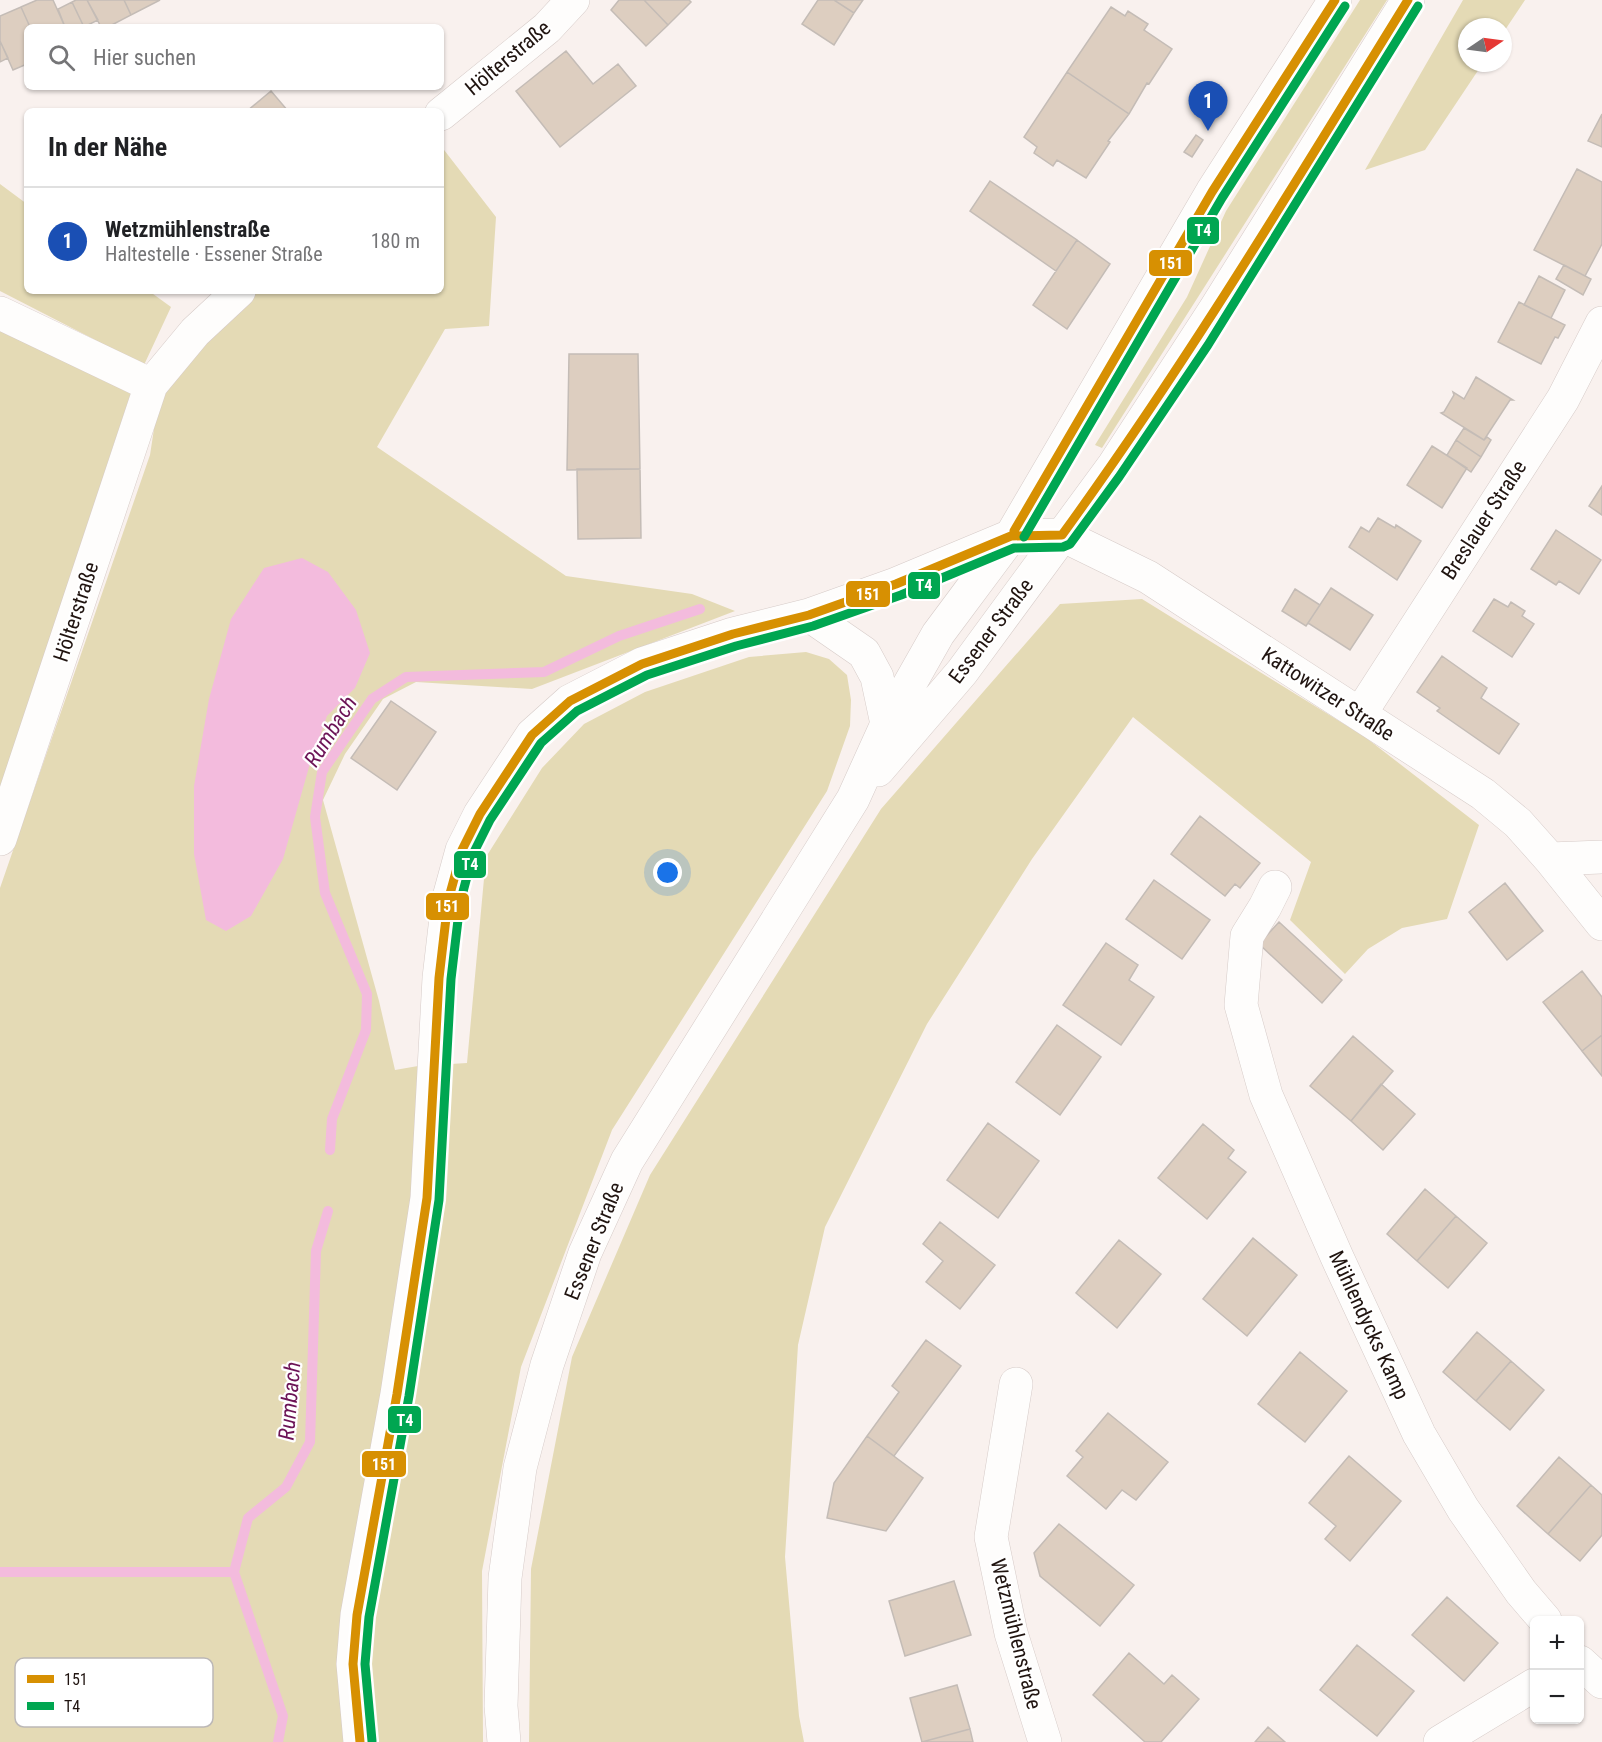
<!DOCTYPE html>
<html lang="de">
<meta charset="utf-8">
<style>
:root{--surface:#fff;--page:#f6f6f6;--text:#202124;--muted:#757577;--line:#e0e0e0;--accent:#6c615e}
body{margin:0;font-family:"Roboto Condensed",sans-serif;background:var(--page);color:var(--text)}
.controls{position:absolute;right:18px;bottom:18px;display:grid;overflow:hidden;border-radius:9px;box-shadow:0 2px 4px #0004}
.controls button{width:54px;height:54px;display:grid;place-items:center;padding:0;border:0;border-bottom:2px solid var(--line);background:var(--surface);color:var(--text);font:30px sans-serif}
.compass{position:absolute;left:1458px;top:18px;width:54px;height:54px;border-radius:50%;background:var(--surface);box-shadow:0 2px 4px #0004;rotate:77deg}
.you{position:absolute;left:668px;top:873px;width:21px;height:21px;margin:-15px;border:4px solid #fff;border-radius:50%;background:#1a73e8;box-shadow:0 0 0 9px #1a73e833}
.badge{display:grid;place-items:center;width:39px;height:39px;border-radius:50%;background:var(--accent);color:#fff;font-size:20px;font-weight:700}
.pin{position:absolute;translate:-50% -50px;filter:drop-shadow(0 2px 3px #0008)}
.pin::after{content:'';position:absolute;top:32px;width:21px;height:18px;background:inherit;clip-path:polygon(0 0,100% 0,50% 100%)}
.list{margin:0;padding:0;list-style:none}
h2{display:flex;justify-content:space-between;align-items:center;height:78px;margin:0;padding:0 24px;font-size:26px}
h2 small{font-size:20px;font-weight:400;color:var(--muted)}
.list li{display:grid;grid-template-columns:39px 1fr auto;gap:18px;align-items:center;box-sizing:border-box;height:108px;padding:0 24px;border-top:2px solid var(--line)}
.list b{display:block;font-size:22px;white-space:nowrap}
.list p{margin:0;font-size:20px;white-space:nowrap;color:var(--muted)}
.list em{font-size:20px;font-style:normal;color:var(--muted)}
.icon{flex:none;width:33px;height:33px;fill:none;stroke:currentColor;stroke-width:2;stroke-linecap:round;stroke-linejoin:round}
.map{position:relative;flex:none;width:1602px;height:1742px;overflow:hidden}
.search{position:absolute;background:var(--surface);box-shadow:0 2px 4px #0004;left:24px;top:24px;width:420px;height:66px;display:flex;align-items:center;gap:15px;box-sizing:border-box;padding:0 21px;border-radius:9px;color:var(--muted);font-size:22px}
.panel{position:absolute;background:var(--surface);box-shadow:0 2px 4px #0004;left:24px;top:108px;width:420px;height:186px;border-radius:9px}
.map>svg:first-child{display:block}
.green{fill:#e4dab5}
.water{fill:#f3bbdd}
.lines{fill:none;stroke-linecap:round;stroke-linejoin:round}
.stream{stroke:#f3bbdd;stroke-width:10}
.building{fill:#ddcec0;stroke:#c4bcb6;stroke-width:1.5}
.minor-casing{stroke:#d6cbc8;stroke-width:34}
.major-casing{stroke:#d6cbc8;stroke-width:34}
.minor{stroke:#fefdfc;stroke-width:33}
.major{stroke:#fefdfc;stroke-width:33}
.bus-1-casing{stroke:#fff;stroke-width:14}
.bus-2-casing{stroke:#fff;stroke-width:14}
.bus-1{stroke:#d79002;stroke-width:9}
.bus-2{stroke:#00a651;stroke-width:9}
.labels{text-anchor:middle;stroke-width:4.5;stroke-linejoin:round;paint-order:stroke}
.street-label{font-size:21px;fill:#201410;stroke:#fff}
.water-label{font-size:22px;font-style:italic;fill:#6c1456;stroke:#fff}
.key{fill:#fff;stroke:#bcb8b7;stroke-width:1.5}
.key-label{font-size:16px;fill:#201410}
.line-badge{stroke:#fff;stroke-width:2}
.badge-label{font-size:16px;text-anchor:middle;font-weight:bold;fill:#fff}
</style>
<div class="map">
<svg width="1602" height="1742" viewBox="0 0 1602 1742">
<rect width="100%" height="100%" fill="#f9f1ee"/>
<path class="green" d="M1360,0H1387L1102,448L1095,445L1187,297L1226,211Z
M1463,0H1525L1503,33V27H1467V63H1483L1425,150L1365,170Z
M441,146L496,217L489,326L445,329L377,447L566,576L692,594L735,611L532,689L416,682L383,699L345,754L323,800L379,1001L395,1070L418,1066L467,1063L486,857L542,768L584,724L645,692L749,657L806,652L829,659L847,675L851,700L850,726L827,791L612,1130L521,1367L482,1571L483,1742H0V888L150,455L160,390L250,291H441Z
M0,184L27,204V291H149L171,307L144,365L0,291Z
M0,326L139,392L0,813Z
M1142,599L1365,737L1479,825L1447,919L1402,928L1368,949L1345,974L1290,920L1311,862L1133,717L1032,859L927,1024L825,1227L798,1345L785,1557L799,1716L804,1742H529L531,1569L572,1357L650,1175L881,809L1060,604Z"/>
<path class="water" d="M302,558L328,572L356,610L370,653L355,688L327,716L309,767L283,859L251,916L226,931L206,920L194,854V786L209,699L231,619L264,568Z"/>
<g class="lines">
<path class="stream" d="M330,1150L332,1119L366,1030L367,994L325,893L315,817L322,772L372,699L406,677L544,672L619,636L700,609
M0,1572H234
M278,1742L283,1716L234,1572L248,1518L286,1487L310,1442L316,1251L328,1211"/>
</g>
<path class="building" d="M37,0H53L65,27H30L21,7Z
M76,0H87L98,20L84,27L72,2Z
M87,0H124L131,15L108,27H101Z
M124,0H160L131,15Z
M619,0H644L668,25L646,46L611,10Z
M644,0H689L691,2L668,25Z
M818,0H834L854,13L834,45L802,24Z
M834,0H863L854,13Z
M72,2L84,27H65L58,9Z
M21,7L30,27H27V64L13,70L0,41V16Z
M1111,7L1125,16L1128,11L1148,24L1144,30L1172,49L1149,84L1147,83L1129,114L1067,72Z
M0,41L8,58L0,62Z
M566,51L593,84L618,64L636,86L560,147L516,91Z
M1067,72L1129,114L1108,141L1110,142L1086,178L1057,160L1053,166L1034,153L1037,147L1024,137Z
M271,91L288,111H247Z
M1602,114V147L1588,141Z
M1196,135L1203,140L1192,157L1184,152Z
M1577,169L1602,182V244L1585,276L1534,250Z
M990,181L1077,240L1056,271L970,211Z
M1077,240L1110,264L1067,329L1033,305Z
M1564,265L1591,279L1583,295L1556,279Z
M1539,276L1565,290L1551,318L1524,305Z
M1519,302L1565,325L1558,338L1555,337L1541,364L1498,342Z
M569,354H638L640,469L567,470Z
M1476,377L1513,400H1510L1484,440L1441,413L1444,412L1454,395L1453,392L1464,399Z
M1464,428L1484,440L1487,437L1491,440L1481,457L1456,440Z
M1456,440L1481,457L1471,472L1447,455Z
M1432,446L1467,468L1442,508L1407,485Z
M577,469H640L641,538L578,539Z
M1602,486V515L1589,506Z
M1378,518L1395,528L1396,525L1421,541L1397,580L1349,547L1361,527L1369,532Z
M1556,530L1601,560L1579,594L1559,581L1556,585L1531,569Z
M1331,588L1373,615L1350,650L1308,623Z
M1295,589L1320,605L1306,626L1282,611Z
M1494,599L1508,607L1511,602L1525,611L1522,616L1534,624L1512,657L1473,631Z
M1442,656L1487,688L1481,698L1519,724L1499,754L1437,711L1440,708L1417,692Z
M391,701L436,732L397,790L351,758Z
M1200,816L1260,863L1240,888L1235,884L1225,896L1171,854Z
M1154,880L1210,920L1182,959L1126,919Z
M1505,883L1543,931L1507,960L1469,912Z
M1279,922L1342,980L1322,1003L1259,944Z
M1106,943L1138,965L1129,980L1154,997L1121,1045L1063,1005Z
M1582,971L1602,997V1035L1582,1051L1543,1002Z
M1057,1025L1101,1057L1060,1115L1016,1082Z
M1602,1035V1076L1582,1051Z
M1353,1036L1393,1071L1351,1121L1310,1086Z
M1381,1084L1415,1114L1383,1150L1351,1121Z
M988,1123L1039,1161L998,1218L947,1180Z
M1203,1124L1234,1150L1228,1158L1246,1172L1207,1219L1158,1178Z
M1425,1189L1456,1216L1417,1261L1387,1234Z
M1456,1216L1487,1243L1448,1288L1417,1261Z
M940,1222L995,1265L960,1309L926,1282L943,1261L923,1244Z
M1253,1238L1297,1275L1247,1336L1203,1299Z
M1119,1240L1161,1274L1117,1328L1076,1293Z
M1477,1332L1511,1361L1476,1401L1443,1372Z
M926,1340L961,1366L894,1456L867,1436L899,1392L892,1386Z
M1300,1352L1347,1391L1305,1442L1258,1404Z
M1511,1361L1544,1390L1510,1430L1476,1401Z
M1108,1413L1168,1462L1136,1500L1122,1490L1106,1509L1067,1476L1083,1457L1076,1451Z
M867,1436L923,1478L886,1531L827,1518L834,1483Z
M1349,1456L1401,1501L1350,1561L1325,1539L1336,1526L1309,1503Z
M1559,1457L1591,1485L1548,1534L1517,1506Z
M1591,1485L1602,1495V1535L1580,1561L1548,1534Z
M1059,1524L1134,1585L1100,1626L1040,1576L1034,1553Z
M954,1581L971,1635L905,1656L889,1601Z
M1447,1597L1498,1643L1464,1681L1412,1635Z
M1357,1645L1414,1691L1377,1736L1320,1690Z
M1129,1653L1164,1684L1172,1675L1199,1699L1161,1742H1145L1093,1695Z
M957,1685L970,1729L922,1742L910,1698Z
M1268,1727L1285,1742H1255Z
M970,1729L973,1742H921H922Z"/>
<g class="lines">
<defs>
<path id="minor" d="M441,114L547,28L573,0
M0,313L151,385
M809,615L864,653L877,677L887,724
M1360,714L1563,399L1602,323
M0,839L151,385L195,332L239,291
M1550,859L1602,857
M1275,887L1265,907L1247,936L1241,1005L1266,1095L1337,1257L1419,1434L1463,1509L1521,1592L1545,1620
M1016,1384L991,1537L1011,1633L1045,1742
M1580,1662L1602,1682
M360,1742L353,1664L357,1615L397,1394L427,1198L439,978L448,901L462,850L480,814L532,735L570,701L642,664L733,634L809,615L896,584L1011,536L1062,535L1148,577L1483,794L1518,823L1550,859L1602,924
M1440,1742L1534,1685"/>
<path id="major" d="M878,770L962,672L1114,465L1216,308L1408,0
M504,1742L501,1706L505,1578L520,1468L547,1365L585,1253L627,1161L853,799L887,724L938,634L1011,536L1212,192L1335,0"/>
</defs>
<use href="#minor" class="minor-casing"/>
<use href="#major" class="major-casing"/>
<use href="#minor" class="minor"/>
<use href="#major" class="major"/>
<defs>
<path id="bus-1" d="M1014,531L1212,192L1335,0
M360,1742L353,1664L357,1615L397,1394L427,1198L439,978L448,901L462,850L480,814L532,735L570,701L642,664L733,634L809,615L896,584L1011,536L1062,535C1187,363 1296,181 1408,0"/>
<path id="bus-2" d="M1024,537L1222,198L1345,6
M372,1741L365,1664L369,1617L409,1396L439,1200L451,979L460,903L473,854L490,820L541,743L577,711L647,675L736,646L813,626L901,595L1014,548L1063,547L1070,544L1119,477L1208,345L1418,6"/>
</defs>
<use href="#bus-1" class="bus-1-casing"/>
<use href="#bus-2" class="bus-2-casing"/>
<use href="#bus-1" class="bus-1"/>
<use href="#bus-2" class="bus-2"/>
</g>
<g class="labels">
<g class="street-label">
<text transform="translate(508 58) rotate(-40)" y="7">Hölterstraße</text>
<text transform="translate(1484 520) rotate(-57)" y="7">Breslauer Straße</text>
<text transform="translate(76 612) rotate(-72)" y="7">Hölterstraße</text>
<text transform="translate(991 631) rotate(-53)" y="7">Essener Straße</text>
<text transform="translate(1328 694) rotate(33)" y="7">Kattowitzer Straße</text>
<text transform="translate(594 1241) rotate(-68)" y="7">Essener Straße</text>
<text transform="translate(1369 1325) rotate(65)" y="7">Mühlendycks Kamp</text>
<text transform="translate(1016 1634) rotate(76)" y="7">Wetzmühlenstraße</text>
</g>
<g class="water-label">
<text transform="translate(330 731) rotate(-58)" y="8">Rumbach</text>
<text transform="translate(289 1401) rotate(-85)" y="8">Rumbach</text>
</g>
</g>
<rect x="15" y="1658" width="198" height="69" rx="9" class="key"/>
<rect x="27" y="1675" width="27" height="8" fill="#d79002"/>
<rect x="27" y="1702" width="27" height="8" fill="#00a651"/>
<g class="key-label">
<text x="64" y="1685">151</text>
<text x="64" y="1712">T4</text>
</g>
<g class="line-badge">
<rect x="1186" y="216" width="34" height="29" rx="6" fill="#00a651"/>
<rect x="1148" y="249" width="45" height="28" rx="6" fill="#d79002"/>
<rect x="907" y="571" width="34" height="29" rx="6" fill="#00a651"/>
<rect x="845" y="580" width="46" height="28" rx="6" fill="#d79002"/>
<rect x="453" y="850" width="34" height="29" rx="6" fill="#00a651"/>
<rect x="425" y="892" width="45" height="29" rx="6" fill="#d79002"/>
<rect x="387" y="1405" width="35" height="29" rx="6" fill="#00a651"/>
<rect x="361" y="1450" width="46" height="28" rx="6" fill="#d79002"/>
</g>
<g class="badge-label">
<text x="1203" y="236">T4</text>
<text x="1171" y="269">151</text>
<text x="924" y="591">T4</text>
<text x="868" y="600">151</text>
<text x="470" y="870">T4</text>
<text x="447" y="912">151</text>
<text x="405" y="1426">T4</text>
<text x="384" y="1470">151</text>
</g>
</svg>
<div class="controls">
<button>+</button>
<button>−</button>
</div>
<svg class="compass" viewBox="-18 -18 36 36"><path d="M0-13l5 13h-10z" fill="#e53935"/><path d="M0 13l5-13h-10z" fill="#757577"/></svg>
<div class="you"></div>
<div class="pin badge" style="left:1208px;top:131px;background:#1a4fb4">1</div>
<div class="search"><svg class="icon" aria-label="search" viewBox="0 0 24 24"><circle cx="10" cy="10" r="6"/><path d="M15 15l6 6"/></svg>Hier suchen</div>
<section class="panel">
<h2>In der Nähe<small></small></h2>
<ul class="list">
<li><span class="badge" style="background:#1a4fb4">1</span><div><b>Wetzmühlenstraße</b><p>Haltestelle · Essener Straße</p></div><em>180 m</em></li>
</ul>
</section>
</div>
